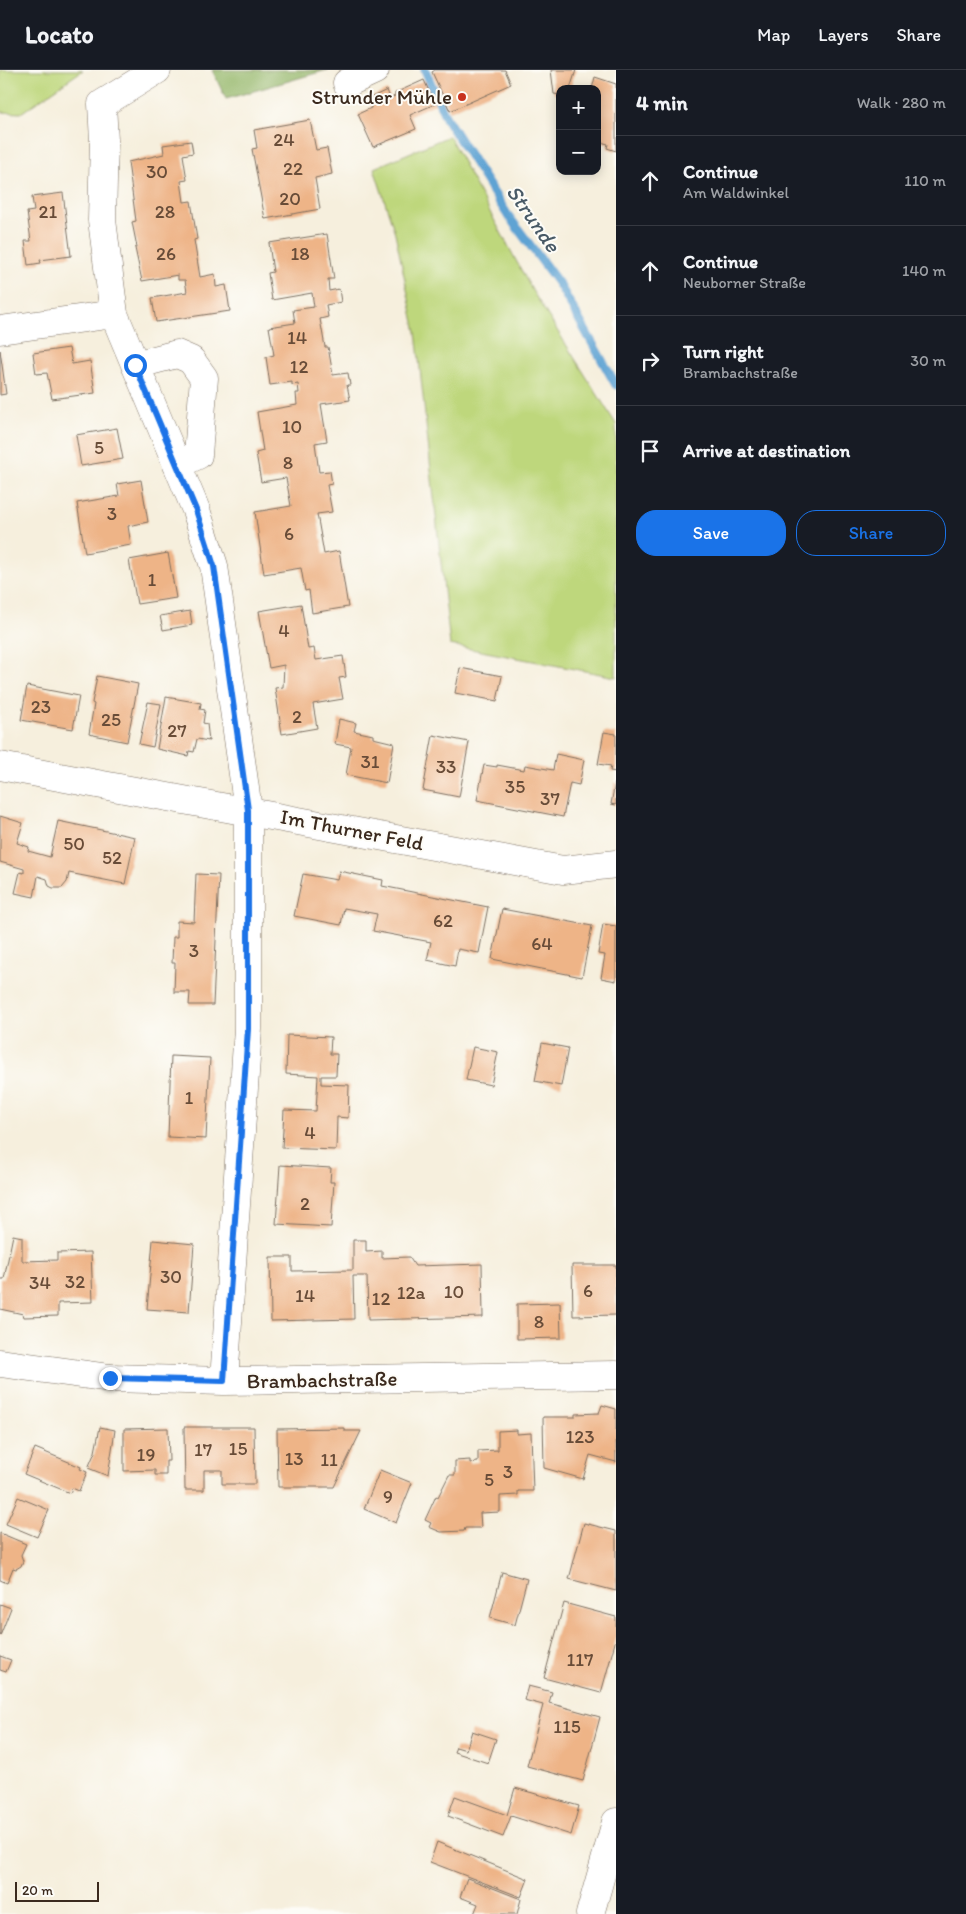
<!DOCTYPE html>
<meta charset="utf-8">
<style>
:root{--surface:#171b24;--page:#242831;--text:#f1f3f6;--muted:#9ea1a6;--line:#363941;--accent:#1a73e8}
body{margin:0;font-family:Itim,sans-serif;background:var(--page);color:var(--text)}
.controls{position:absolute;right:15px;top:15px;display:grid;overflow:hidden;border-radius:10px;box-shadow:0 2px 12px #0003}
.controls button{width:45px;height:45px;display:grid;place-items:center;padding:0;border:0;border-bottom:1px solid var(--line);background:var(--surface);color:var(--text);font:25px sans-serif}
.scale{position:absolute;left:15px;bottom:12px;width:84px;box-sizing:border-box;padding-left:5px;border:2px solid #3b2a1e;border-top:0;font-size:14px;line-height:18px;white-space:nowrap;color:#3b2a1e;-webkit-text-stroke:4px #fdfcf7;paint-order:stroke}
.stop{position:absolute;width:15px;height:15px;margin:-11px;border:4px solid #1a73e8;border-radius:50%;background:#fff}
.stop.end{background:#1a73e8;border-color:#fff;box-shadow:0 1px 5px #0008}
.list{margin:0;padding:0;list-style:none}
h2{display:flex;justify-content:space-between;align-items:center;height:65px;margin:0;padding:0 20px;font-size:21px}
h2 small{font-size:16px;font-weight:400;color:var(--muted)}
.list li{display:grid;grid-template-columns:32px 1fr auto;gap:15px;align-items:center;box-sizing:border-box;height:90px;padding:0 20px;border-top:1px solid var(--line)}
.list b{display:block;font-size:19px;white-space:nowrap}
.list p{margin:0;font-size:16px;white-space:nowrap;color:var(--muted)}
.list em{font-size:16px;font-style:normal;color:var(--muted)}
.actions{display:flex;gap:10px;padding:15px 20px}
.actions a{flex:1;padding:11px 0;border:1px solid var(--accent);border-radius:20px;text-align:center;font-size:18px;color:var(--accent)}
.actions .main{background:var(--accent);color:#fff}
.icon{flex:none;width:28px;height:28px;fill:none;stroke:currentColor;stroke-width:2;stroke-linecap:round;stroke-linejoin:round}
.map{position:relative;flex:none;width:616px;height:1844px;overflow:hidden}
header{display:flex;align-items:center;gap:30px;box-sizing:border-box;height:70px;padding:0 25px;background:var(--surface);border-bottom:1px solid var(--line)}
header strong{font-size:24px}
nav{display:flex;gap:28px;margin-inline-start:auto;font-size:18px}
main{display:flex}
aside{flex:1;background:var(--surface)}
.map>svg:first-child{display:block}
.green{fill:#bed77c;stroke:#7c804d}
.forest{fill:#96b86c;stroke:#687145}
.lines{fill:none;stroke-linecap:round;stroke-linejoin:round}
.stream{stroke:#5ea3d3;stroke-width:9}
.building{fill:#eeb487}
.minor-casing{stroke:#7c6f61;stroke-width:29}
.minor{stroke:#fff;stroke-width:28}
.route{stroke:#1a73e8;stroke-width:6}
.poi-dot{fill:#c8321e;stroke:#fdfcf7;stroke-width:2}
.labels{text-anchor:middle;stroke-width:4;stroke-linejoin:round;paint-order:stroke}
.number-label{font-size:19px;fill:#684c38}
.poi-label{font-size:21px;fill:#3b2a1e;stroke:#fdfcf7;text-anchor:end}
.street-label{font-size:21px;fill:#3b2a1e;stroke:#fdfcf7}
.water-label{font-size:22px;font-style:italic;fill:#495a66;stroke:#fdfcf7}
</style>
<header>
<strong>Locato</strong>
<nav><a>Map</a><a>Layers</a><a>Share</a></nav>
</header>
<main>
<div class="map">
<svg width="616" height="1844" viewBox="0 0 616 1844">
<rect width="100%" height="100%" fill="#fdfcf7"/>
<filter id="ink" filterUnits="userSpaceOnUse"><feTurbulence type="fractalNoise" baseFrequency=".02" numOctaves="2"/><feDisplacementMap in="SourceGraphic" scale="10" xChannelSelector="R" yChannelSelector="G"/><feConvolveMatrix kernelMatrix="1 2 1 2 8 2 1 2 1" color-interpolation-filters="sRGB"/></filter>
<filter id="wash" filterUnits="userSpaceOnUse"><feTurbulence type="fractalNoise" baseFrequency=".0096" numOctaves="4" result="noise"/><feDisplacementMap in="SourceGraphic" scale="20" xChannelSelector="R" yChannelSelector="G"/><feGaussianBlur stdDeviation="1.12" result="paint"/><feColorMatrix in="noise" values="0 0 0 0 0 0 0 0 0 0 0 0 0 0 0 0 0 1.4 0 .05"/><feComposite in="paint" operator="in"/></filter>
<g filter="url(#wash)">
<rect width="100%" height="100%" fill="#f6efdd"/>
<path class="green" d="M0,0H83L21,43L0,42Z
M449,66L533,222L616,354V607L450,575L416,262L395,163L374,98Z"/>
<path class="forest" d="M212,0H327L226,29Z"/>
<g class="lines">
<path class="stream" d="M425,0L446,48L507,144L559,214L616,315"/>
</g>
<g id="blocks">
<path class="building" d="M435,0H505L511,14L450,41L432,2Z
M551,0H576L570,19H560V25L554,24Z
M595,7L616,14V81L607,78L608,74L597,71V19H592Z
M424,10L435,34L410,45L416,59L373,77L358,44L371,38L372,27L387,20L390,28L395,26V23Z
M310,50L316,80L327,78L332,104L315,108L320,139L265,149L252,79L257,78L254,60Z
M191,71L193,83L183,85L187,110L181,111L184,132L191,131L197,169L194,170L200,207L215,204L216,217L226,215L230,241L156,252L152,228L187,222L185,210H178V205L142,211L135,178L137,177L132,152L136,151L128,92L164,84L163,75Z
M63,123L71,186L40,190L41,193L28,195L25,171H31L27,142L34,141L32,127Z
M327,164L334,209H328L329,221L339,219L341,232L326,235L328,247L320,249L325,277H328L333,305L348,303L350,315H347L350,330L321,334L327,371L315,373L319,402L330,401L332,414L327,415L332,442L317,444L324,484L339,481L348,537L312,543L309,520L305,521L301,498L264,504L255,442L291,436L286,408L261,412L256,383L263,381L257,342L297,335L296,323H299L298,314L292,315V312L270,315L266,287L274,285L269,257L295,253L293,240L314,237L312,223L272,230L268,203L273,202L269,173Z
M69,278L72,294L90,291L95,323L52,329L47,303L36,304L33,283Z
M0,280L6,324L0,325Z
M117,358L123,389L81,396L76,365Z
M141,410L148,452L128,456L131,475L85,483L77,433L119,426L117,414Z
M168,483L176,528L137,534L129,490Z
M301,534L308,579L314,578L316,590L343,586L346,607L339,608L343,629L313,634L317,658L282,664L275,618L283,617L284,595L269,598L259,541Z
M190,541L192,555L163,560L160,546Z
M460,598L502,606L497,631L455,623Z
M97,606L138,614L127,672L89,664L94,634L92,633Z
M27,616L79,626L73,659L21,650Z
M166,627L201,633L200,639L205,640L203,653L207,654L209,671L197,669L194,682L189,681L188,686L157,679Z
M148,632L161,634L153,677L139,674Z
M339,649L356,653L354,661L373,665V668L394,673L387,713L346,705L351,677L335,674Z
M604,662L616,664V702L610,701L611,696L598,694Z
M433,665L469,672L459,727L423,720Z
M556,684L584,690L579,715L570,713L563,747L477,730L484,695L497,697V695L524,700L525,695L553,700Z
M615,713H616V735L611,734Z
M0,746L23,753L17,773L29,777L28,781L50,787L58,751L135,767L125,814L69,803L67,812L62,818H53L49,816L47,809L38,806L34,827L15,823L20,802L24,803V799L0,792Z
M339,801L383,810L382,816L488,837L479,883L458,879L455,896L427,890L431,872L373,861L377,844L344,838L341,855L294,846L303,804L337,810Z
M196,804L219,805L213,935H189L190,922H174L175,893H172L173,867H177V851L194,852Z
M502,839L592,856L582,907L492,889Z
M603,854L616,856V911L601,908L605,885L598,884Z
M287,965L331,967L330,984H337L336,1006H321V1014L349,1015L348,1048L337,1047L336,1080L282,1078L284,1040L316,1041L318,1006L286,1004Z
M542,973L568,978L561,1016L535,1011Z
M473,977L498,982L491,1015L466,1010Z
M171,986L210,988L206,1069L168,1067Z
M280,1095L331,1098L330,1112H334L331,1157L276,1154Z
M13,1165L22,1167V1191L57,1190V1183L91,1182L93,1232L58,1233V1246L24,1247L23,1244L0,1239V1209H4Z
M153,1170L194,1174L189,1242L147,1239Z
M353,1170H366V1182L382,1181V1188L409,1187L415,1196L482,1194L483,1247L368,1250L367,1206H353L354,1249L271,1251L270,1187H292V1201L353,1200Z
M572,1195H616V1245L573,1246Z
M560,1233L561,1268L517,1269V1234Z
M602,1335L616,1339V1392L590,1385L583,1409L544,1398L543,1347H575V1344L599,1343Z
M100,1357L115,1360L108,1406L88,1398L95,1382Z
M184,1357H254L255,1414H222V1400H204V1420H185Z
M168,1358L169,1391H166V1405H155V1400L124,1401V1359Z
M345,1358V1361H361L334,1417H278L277,1359Z
M517,1360V1364L531,1363L533,1421H518V1425L500,1426V1442L480,1443L481,1458H465L464,1461L441,1462L429,1457L431,1453L425,1450L436,1426L438,1427L449,1405H455V1391L470,1390V1393L478,1392V1381L498,1380V1361Z
M35,1378L81,1397L80,1399L87,1402L79,1421L72,1418L70,1423L24,1404Z
M380,1400L412,1413L396,1453L364,1439Z
M18,1427L49,1440L37,1467L6,1454Z
M584,1453L616,1461V1521L569,1509Z
M0,1463L26,1474L21,1485L23,1491L21,1496L16,1499L13,1498L7,1513L0,1510Z
M502,1502L527,1509L515,1555L490,1548Z
M564,1533L616,1547V1569L601,1623L544,1608Z
M0,1534L11,1538L0,1566Z
M0,1586L11,1590L6,1602L0,1600Z
M528,1616L552,1622L549,1633L600,1647L583,1711L527,1696L543,1635L524,1630Z
M472,1661L496,1669L488,1693L454,1682L456,1677L466,1680Z
M515,1718L579,1736L571,1765L511,1746L503,1767L448,1746L455,1726L507,1745Z
M437,1772L528,1809L521,1827L430,1792Z
M467,1808L521,1829L517,1844H474L478,1834L460,1827Z"/>
</g>
</g>
<g filter="url(#ink)">
<use href="#blocks" fill-opacity="0" stroke="#7c6f61" stroke-width="1"/>
<g class="lines">
<defs>
<path id="minor" d="M157,0L102,34L104,71L102,150L114,244L196,440L214,496L248,740V959L224,1311
M347,13L375,0
M0,260L114,244
M135,295L177,284L191,290L204,308L198,385L177,395
M0,696L563,800L616,794
M0,1293L110,1308L224,1311L616,1305
M590,1844L616,1752"/>
</defs>
<use href="#minor" class="minor-casing"/>
<use href="#minor" class="minor"/>
</g>
</g>
<g class="lines" filter="url(#ink)">
<path class="route" d="M110,1308L224,1311L248,959V740L214,496L196,440L135,295"/>
</g>
<circle class="poi-dot" cx="462" cy="27" r="5"/>
<g class="labels">
<g class="number-label">
<text x="284" y="76">24</text>
<text x="293" y="105">22</text>
<text x="157" y="108">30</text>
<text x="290" y="135">20</text>
<text x="48" y="148">21</text>
<text x="165" y="148">28</text>
<text x="166" y="190">26</text>
<text x="300" y="190">18</text>
<text x="297" y="274">14</text>
<text x="299" y="303">12</text>
<text x="292" y="363">10</text>
<text x="99" y="384">5</text>
<text x="288" y="399">8</text>
<text x="112" y="450">3</text>
<text x="289" y="470">6</text>
<text x="152" y="516">1</text>
<text x="284" y="567">4</text>
<text x="41" y="643">23</text>
<text x="297" y="653">2</text>
<text x="111" y="656">25</text>
<text x="177" y="667">27</text>
<text x="370" y="698">31</text>
<text x="446" y="703">33</text>
<text x="515" y="723">35</text>
<text x="550" y="735">37</text>
<text x="74" y="780">50</text>
<text x="112" y="794">52</text>
<text x="443" y="857">62</text>
<text x="542" y="880">64</text>
<text x="194" y="887">3</text>
<text x="189" y="1034">1</text>
<text x="310" y="1069">4</text>
<text x="305" y="1140">2</text>
<text x="171" y="1213">30</text>
<text x="75" y="1218">32</text>
<text x="40" y="1219">34</text>
<text x="588" y="1227">6</text>
<text x="454" y="1228">10</text>
<text x="411" y="1229">12a</text>
<text x="305" y="1232">14</text>
<text x="381" y="1235">12</text>
<text x="539" y="1258">8</text>
<text x="580" y="1373">123</text>
<text x="238" y="1385">15</text>
<text x="203" y="1386">17</text>
<text x="146" y="1391">19</text>
<text x="294" y="1395">13</text>
<text x="329" y="1396">11</text>
<text x="508" y="1408">3</text>
<text x="489" y="1416">5</text>
<text x="388" y="1433">9</text>
<text x="580" y="1596">117</text>
<text x="567" y="1663">115</text>
</g>
<g class="poi-label">
<text x="452" y="34">Strunder Mühle</text>
</g>
<g class="street-label">
<text transform="translate(352 760) rotate(11)" y="7">Im Thurner Feld</text>
<text transform="translate(322 1310) rotate(-1)" y="7">Brambachstraße</text>
</g>
<g class="water-label">
<text transform="translate(534 148) rotate(55)" y="8">Strunde</text>
</g>
</g>
</svg>
<div class="controls">
<button>+</button>
<button>−</button>
</div>
<div class="scale">20 m</div>
<div class="stop" style="left:135px;top:295px"></div>
<div class="stop end" style="left:110px;top:1308px"></div>
</div>
<aside>
<h2>4 min<small>Walk · 280 m</small></h2>
<ul class="list">
<li><svg class="icon" aria-label="ahead" viewBox="0 0 24 24"><path d="M12 20V5M6 11l6-6 6 6"/></svg><div><b>Continue</b><p>Am Waldwinkel</p></div><em>110 m</em></li>
<li><svg class="icon" aria-label="ahead" viewBox="0 0 24 24"><path d="M12 20V5M6 11l6-6 6 6"/></svg><div><b>Continue</b><p>Neuborner Straße</p></div><em>140 m</em></li>
<li><svg class="icon" aria-label="right" viewBox="0 0 24 24"><path d="M7 20v-9h11M14 6l5 5-5 5"/></svg><div><b>Turn right</b><p>Brambachstraße</p></div><em>30 m</em></li>
<li><svg class="icon" aria-label="arrive" viewBox="0 0 24 24"><path d="M6 21V4h12l-3 4 3 4H6"/></svg><div><b>Arrive at destination</b></div></li>
</ul>
<div class="actions"><a class="main">Save</a><a>Share</a></div>
</aside>
</main>
